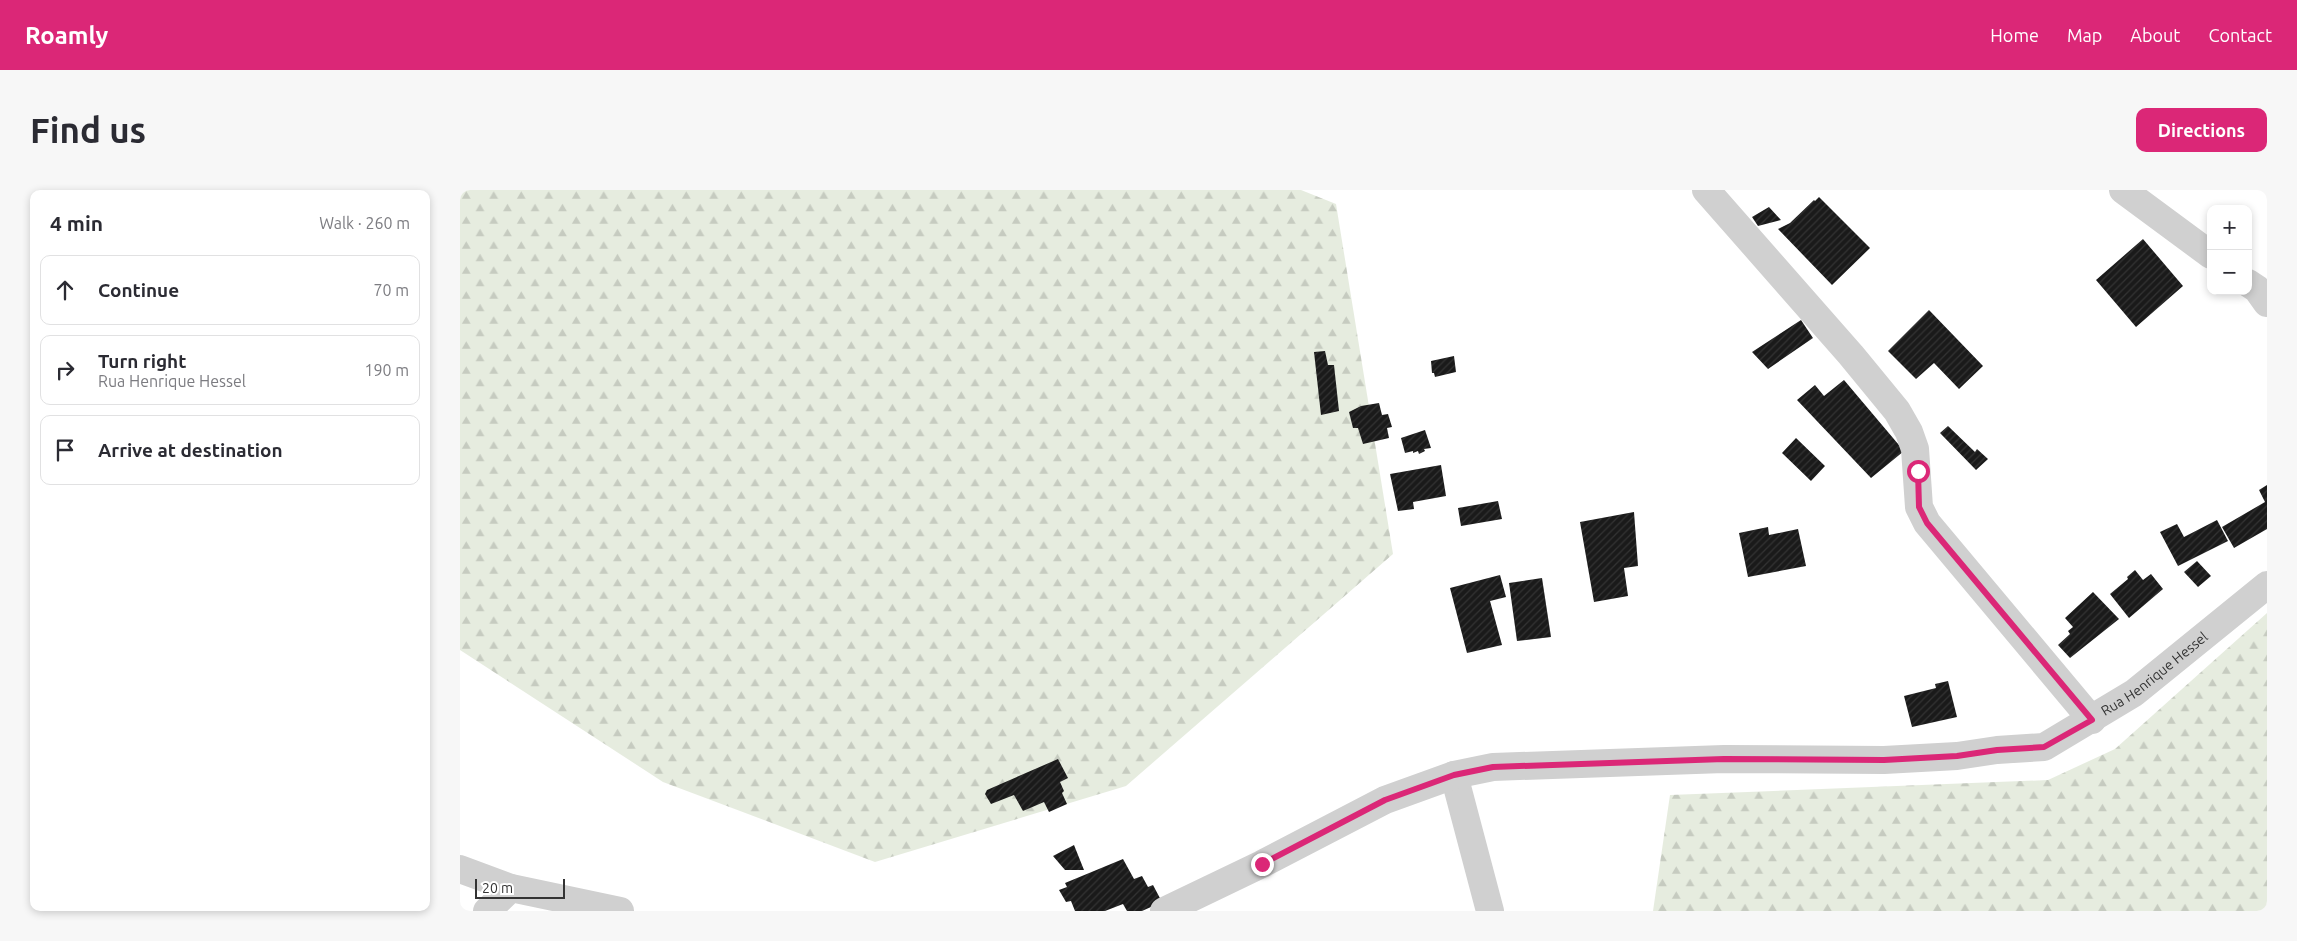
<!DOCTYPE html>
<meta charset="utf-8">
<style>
:root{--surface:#fff;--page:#f7f7f7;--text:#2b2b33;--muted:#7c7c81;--line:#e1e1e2;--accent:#db2777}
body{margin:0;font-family:Ubuntu,sans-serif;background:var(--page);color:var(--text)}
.controls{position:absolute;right:15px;top:15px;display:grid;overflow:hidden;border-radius:10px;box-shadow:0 2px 8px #0003}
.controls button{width:45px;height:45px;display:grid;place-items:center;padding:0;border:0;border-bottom:1px solid var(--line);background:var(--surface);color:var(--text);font:25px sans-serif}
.scale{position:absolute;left:15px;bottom:12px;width:90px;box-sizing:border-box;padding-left:5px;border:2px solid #333;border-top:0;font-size:14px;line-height:18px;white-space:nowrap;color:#333;-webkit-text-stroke:4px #fff;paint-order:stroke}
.stop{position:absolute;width:15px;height:15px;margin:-11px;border:4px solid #db2777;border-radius:50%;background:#fff}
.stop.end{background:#db2777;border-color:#fff;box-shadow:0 1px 5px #0008}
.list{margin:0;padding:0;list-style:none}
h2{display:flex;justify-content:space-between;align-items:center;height:65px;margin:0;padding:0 20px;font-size:21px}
h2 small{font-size:16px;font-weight:400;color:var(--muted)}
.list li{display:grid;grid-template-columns:32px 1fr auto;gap:15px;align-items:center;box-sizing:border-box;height:70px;margin:0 10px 10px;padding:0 10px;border:1px solid var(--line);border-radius:10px}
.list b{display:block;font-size:19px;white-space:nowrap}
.list p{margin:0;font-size:16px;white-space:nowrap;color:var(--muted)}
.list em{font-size:16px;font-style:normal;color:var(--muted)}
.icon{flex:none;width:28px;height:28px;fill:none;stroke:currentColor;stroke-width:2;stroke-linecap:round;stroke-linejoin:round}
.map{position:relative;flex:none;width:1807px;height:721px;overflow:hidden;border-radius:10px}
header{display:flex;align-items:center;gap:30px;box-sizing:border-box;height:70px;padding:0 25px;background:var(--accent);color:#fff}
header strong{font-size:24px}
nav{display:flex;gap:28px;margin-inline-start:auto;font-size:18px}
.intro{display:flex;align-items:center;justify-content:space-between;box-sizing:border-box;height:120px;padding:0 30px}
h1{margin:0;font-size:35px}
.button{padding:12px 22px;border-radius:10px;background:var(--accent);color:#fff;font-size:18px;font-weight:700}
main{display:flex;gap:30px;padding:0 30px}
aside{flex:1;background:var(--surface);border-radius:10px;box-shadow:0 2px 8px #0003}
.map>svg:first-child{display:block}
.forest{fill:url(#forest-firs)}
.building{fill:url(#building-hatch)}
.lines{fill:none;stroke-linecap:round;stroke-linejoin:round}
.street{stroke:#d0d0d0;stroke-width:28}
.route{stroke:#db2777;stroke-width:6}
.labels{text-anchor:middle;stroke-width:5;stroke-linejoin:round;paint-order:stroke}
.street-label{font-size:14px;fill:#333;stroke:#fff}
</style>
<header>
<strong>Roamly</strong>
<nav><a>Home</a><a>Map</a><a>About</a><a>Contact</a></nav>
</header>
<div class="intro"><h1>Find us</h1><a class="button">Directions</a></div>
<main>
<aside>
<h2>4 min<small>Walk · 260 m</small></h2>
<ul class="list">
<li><svg class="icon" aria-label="ahead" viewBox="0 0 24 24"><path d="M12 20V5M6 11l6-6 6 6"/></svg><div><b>Continue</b></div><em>70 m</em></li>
<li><svg class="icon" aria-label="right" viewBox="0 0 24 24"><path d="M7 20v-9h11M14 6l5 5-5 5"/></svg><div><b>Turn right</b><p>Rua Henrique Hessel</p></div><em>190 m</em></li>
<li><svg class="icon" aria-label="arrive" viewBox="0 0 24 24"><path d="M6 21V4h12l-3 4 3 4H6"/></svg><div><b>Arrive at destination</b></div></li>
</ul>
</aside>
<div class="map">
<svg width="1807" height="721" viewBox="0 0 1807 721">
<defs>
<pattern id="forest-firs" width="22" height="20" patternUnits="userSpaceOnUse" patternTransform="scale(1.25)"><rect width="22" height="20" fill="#e6ecdf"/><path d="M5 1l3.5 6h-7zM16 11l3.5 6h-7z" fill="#c6cbc0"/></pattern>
<pattern id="building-hatch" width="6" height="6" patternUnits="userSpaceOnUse" patternTransform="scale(1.25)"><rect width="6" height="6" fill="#1a1a1a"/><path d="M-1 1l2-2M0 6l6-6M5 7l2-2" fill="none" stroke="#333"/></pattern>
</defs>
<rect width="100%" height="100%" fill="#fff"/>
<path class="forest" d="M0,0H841L876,14L933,364L666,596L415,672L203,592L0,460Z
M1807,423V721H1193L1210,605L1588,590L1655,559Z"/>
<path class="building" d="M1359,7L1410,58L1372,95L1318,39L1330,33L1354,10L1355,11Z
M1309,17L1321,30L1298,36L1292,27Z
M1683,49L1723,96L1676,137L1636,90Z
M1469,120L1523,176L1499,199L1474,173L1456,189L1428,161Z
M1341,130L1353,148L1308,179L1292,162Z
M865,161L868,175H874L879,221L861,225L854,162Z
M994,166L996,182L975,187L974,183H972L971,171Z
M1384,190L1444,261L1411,288L1337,210L1355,195L1364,206Z
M919,213L922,225L928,224L932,237L927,238L929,248L903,254L898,238H893L889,222L901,216Z
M1488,236L1515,262L1517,259L1528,269L1516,280L1480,243Z
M965,240L971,258L964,259L965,261L959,264L958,261L953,263V261L945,263L941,248Z
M1336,248L1365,276L1351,291L1322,263Z
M981,275L986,306L953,312L954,319L938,321L930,284Z
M1807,295V339L1774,358L1762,337L1805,312L1799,300Z
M1038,311L1042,329L1001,336L998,318Z
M1174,322L1178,376L1164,378L1168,406L1134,412L1120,332Z
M1757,330L1768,351L1718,376L1700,342L1717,334L1724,347Z
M1308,337L1309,345L1338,339L1346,376L1288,387L1279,343Z
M1737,371L1751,386L1738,397L1724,382Z
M1675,380L1683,390L1691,384L1703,399L1669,428L1650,404L1668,389L1667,387Z
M1040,385L1046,407L1030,411L1042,455L1007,463L990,398Z
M1082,388L1091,447L1057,451L1049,393Z
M1633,402L1659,429L1610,468L1598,455L1610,444L1608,441L1613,437L1605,428Z
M1488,491L1497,527L1452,537L1444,506L1476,498L1475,494Z
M598,569L608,588L600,592L604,601L602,603L607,614L589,622L584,612L563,621L554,605L531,614L525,604L527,600Z
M614,655L624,680H605L593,666Z
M663,669L674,689L682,686L688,697L693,695L702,712L682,721H667L663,714L645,721H615L611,711L606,712L599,700L607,697L605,693Z"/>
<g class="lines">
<g class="street">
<path d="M1246,0L1391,165L1437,221L1449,242L1455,259L1459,317L1467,333L1632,530"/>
<path d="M1663,0L1751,65"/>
<path d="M1788,93L1797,99L1807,113"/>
<path d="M994,585L1030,721"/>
<path d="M0,679L51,698"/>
<path d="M27,721L51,698L160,721"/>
<path id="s1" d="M704,721L802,674L925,610L994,585L1033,577L1264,569L1424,570L1497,566L1537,560L1584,557L1674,503L1807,395"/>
</g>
</g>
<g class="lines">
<path class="route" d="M802,674L925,610L994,585L1033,577L1264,569L1424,570L1497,566L1537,560L1584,557L1632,530L1467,333L1459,317L1458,281"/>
</g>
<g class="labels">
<g class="street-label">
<text dy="5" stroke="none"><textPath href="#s1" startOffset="1045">Rua Henrique Hessel</textPath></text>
</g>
</g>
</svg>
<div class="controls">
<button>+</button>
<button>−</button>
</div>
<div class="scale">20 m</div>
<div class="stop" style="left:1458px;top:281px"></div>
<div class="stop end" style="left:802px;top:674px"></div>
</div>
</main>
